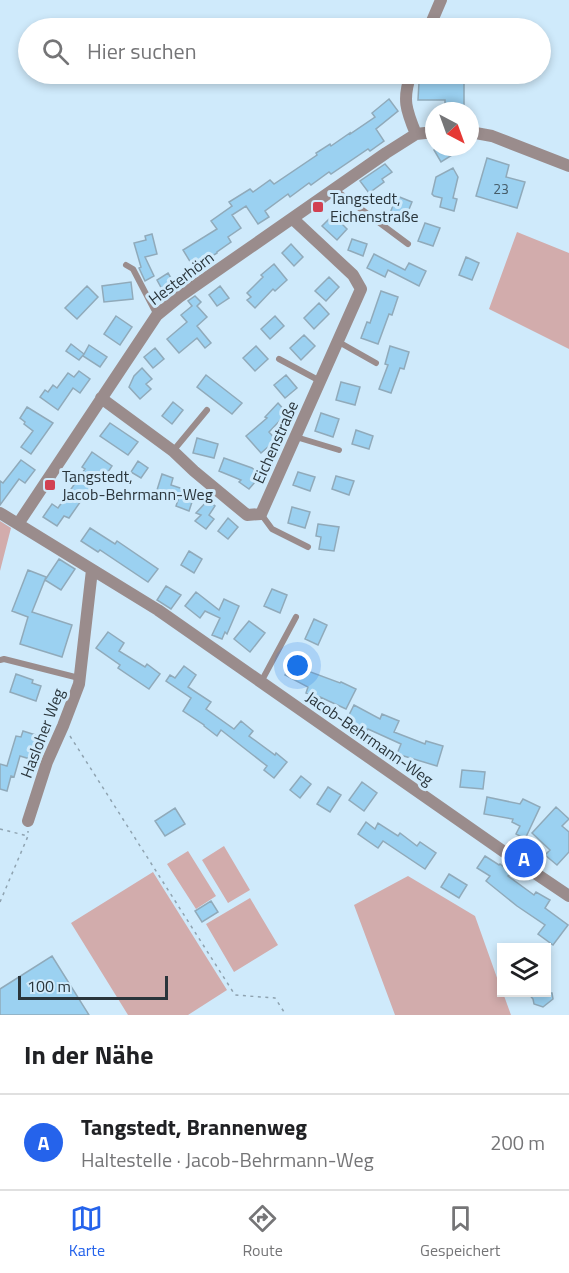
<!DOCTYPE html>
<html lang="de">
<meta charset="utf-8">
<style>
:root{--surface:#fff;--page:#f2f2f2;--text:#202124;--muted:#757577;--line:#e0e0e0;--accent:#2563eb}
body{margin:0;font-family:"Titillium Web",sans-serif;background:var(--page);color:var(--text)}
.controls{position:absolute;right:18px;bottom:18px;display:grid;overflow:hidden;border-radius:0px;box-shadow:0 3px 9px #0003}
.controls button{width:54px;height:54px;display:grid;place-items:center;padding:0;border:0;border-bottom:2px solid var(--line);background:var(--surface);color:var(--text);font:30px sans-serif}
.compass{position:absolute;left:425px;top:102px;width:54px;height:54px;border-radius:50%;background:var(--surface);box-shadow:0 3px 9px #0003;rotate:139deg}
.scale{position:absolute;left:18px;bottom:15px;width:150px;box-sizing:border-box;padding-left:6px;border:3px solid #2a353b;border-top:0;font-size:16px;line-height:21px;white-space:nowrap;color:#2a353b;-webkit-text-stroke:4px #cfeafb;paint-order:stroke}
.you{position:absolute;left:298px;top:666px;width:21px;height:21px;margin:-15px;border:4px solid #fff;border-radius:50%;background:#1a73e8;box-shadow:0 0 0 9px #1a73e833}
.badge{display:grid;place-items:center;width:39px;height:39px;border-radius:50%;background:var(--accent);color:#fff;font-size:20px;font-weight:700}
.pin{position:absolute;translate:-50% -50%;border:3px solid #fff;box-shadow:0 2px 6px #0006}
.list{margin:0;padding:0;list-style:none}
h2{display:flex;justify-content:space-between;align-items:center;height:78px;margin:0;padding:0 24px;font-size:26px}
h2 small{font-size:20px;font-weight:400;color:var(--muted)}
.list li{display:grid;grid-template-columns:39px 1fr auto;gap:18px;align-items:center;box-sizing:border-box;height:96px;padding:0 24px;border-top:2px solid var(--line)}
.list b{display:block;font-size:22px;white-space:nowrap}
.list p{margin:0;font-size:20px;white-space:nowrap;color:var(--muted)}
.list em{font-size:20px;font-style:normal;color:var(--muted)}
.icon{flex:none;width:33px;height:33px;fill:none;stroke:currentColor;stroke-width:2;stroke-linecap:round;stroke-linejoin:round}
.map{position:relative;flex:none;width:569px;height:1015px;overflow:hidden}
.search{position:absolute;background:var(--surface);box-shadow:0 3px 9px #0003;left:18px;right:18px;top:18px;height:66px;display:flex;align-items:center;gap:15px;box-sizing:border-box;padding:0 21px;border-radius:33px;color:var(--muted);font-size:22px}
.sheet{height:174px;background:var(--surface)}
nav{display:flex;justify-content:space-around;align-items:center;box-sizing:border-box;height:84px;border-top:2px solid var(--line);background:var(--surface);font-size:16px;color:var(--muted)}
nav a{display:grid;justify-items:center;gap:3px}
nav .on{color:var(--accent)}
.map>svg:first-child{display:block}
.green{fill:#d2acac}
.building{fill:#9bd1f1;stroke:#90aaba;stroke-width:1.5}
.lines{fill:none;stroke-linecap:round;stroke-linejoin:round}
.path{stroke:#8fa3b0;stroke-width:1.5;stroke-dasharray:3 4.5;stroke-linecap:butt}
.service{stroke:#9a8c8c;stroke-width:6}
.minor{stroke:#9a8c8c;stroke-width:12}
.poi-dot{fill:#d14152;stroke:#cfeafb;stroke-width:2}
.labels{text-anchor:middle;stroke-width:6;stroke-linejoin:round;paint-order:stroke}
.number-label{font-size:14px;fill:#465c68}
.poi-label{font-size:16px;fill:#2a353b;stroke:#cfeafb;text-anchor:start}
.street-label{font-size:16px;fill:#2a353b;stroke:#cfeafb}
</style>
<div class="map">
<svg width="569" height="1015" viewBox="0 0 569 1015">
<rect width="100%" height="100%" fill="#cfeafb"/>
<path class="green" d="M517,232L569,253V349L489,309Z
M0,521L11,528L0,571Z
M224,846L250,890L228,903L202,860Z
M188,851L216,896L196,909L167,864Z
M153,872L227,990L188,1015H128L71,923Z
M408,876L475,916L501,989L502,992L503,993L511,1015H395L354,905Z
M250,898L278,945L234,972L206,924Z"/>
<path class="building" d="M419,82L464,83V111H445V100H418Z
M389,99L398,111L376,129L384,141L370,151L368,149L331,174L329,172L311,185L309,183L290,197L288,194L265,211L269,217L258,224L246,206L232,215L241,228L228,237L231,242L217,252V253L194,268L183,250L217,229L211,221L232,206L229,202L250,189L253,192L270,180L274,184L317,155L316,153L330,144L331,146L350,133V134L375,117L372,113Z
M439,147H465L441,162L434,150Z
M487,158L509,165L506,177L525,182L517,208L476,196Z
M385,164L392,172L382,179L384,182L369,193L360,181Z
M453,168L458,177L453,198L457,199L454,211L440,207L442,198L434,196L432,194L436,177Z
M397,196L412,202L405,219L390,213Z
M333,215L347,229L337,240L322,226Z
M425,223L440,228L433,246L418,241Z
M152,234L157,254L145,257L154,276L145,281L139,268L141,267L134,243L146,240L145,236Z
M352,239L367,244L363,256L348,250Z
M291,244L303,257L294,266L282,253Z
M374,254L405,270L409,263L426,271L419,286L388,270L385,277L367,268Z
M466,257L479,263L472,280L459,275Z
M274,264L287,280L275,291L273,289L255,308L247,300L251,297L247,293L263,277L261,275Z
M168,273L175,285L163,291L157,280Z
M329,277L339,287L326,301L315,291Z
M131,282L133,299L104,302L102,286Z
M87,286L98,297L77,319L65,308Z
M220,286L229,298L217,306L209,295Z
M381,291L398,297L392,315L389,314L378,344L361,338L367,322L370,323Z
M195,296L201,302L197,306L207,317L197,326L211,343L205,348L197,338L179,353L167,339L187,322L181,315L192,306L188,301Z
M319,303L329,314L314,329L304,318Z
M116,316L132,327L120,345L104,334Z
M275,316L284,326L270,339L261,329Z
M304,335L315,346L301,360L290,348Z
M71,344L84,354L79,360L66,351Z
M89,345L107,357L100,367L83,356Z
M256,346L268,359L255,371L243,358Z
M390,346L409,352L404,369L400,368L391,393L379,389L388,365L385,364Z
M155,348L164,359L153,368L144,357Z
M142,368L152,379L146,384L151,389L140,399L129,387L134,376Z
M79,371L90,379L80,393L73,388L58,410L40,397L45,390L48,392L53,385L57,388L68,373L74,377Z
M206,375L242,403L232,414L197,387Z
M286,375L297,388L285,398L274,385Z
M341,382L360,387L355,405L336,400Z
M173,402L183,410L172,424L162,416Z
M278,403L287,413L269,432L276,440L261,453L246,436L267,418L265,417Z
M27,407L53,423L31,454L21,447L33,431L24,424L25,422L20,418Z
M321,413L339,419L333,437L315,431Z
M110,423L138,442L128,455L100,436Z
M356,430L373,436L369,449L352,444Z
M197,438L218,444L214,458L193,453Z
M92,452L112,466L102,481L97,478L69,518L64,516L57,526L43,517L52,504L58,508L85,469L82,467Z
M224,458L252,468L261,475L249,489L239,482L241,480L219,471Z
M21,460L35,470L25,483L19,479L0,505V481L3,483Z
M138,461L148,468L141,478L131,472Z
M298,472L315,477L310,491L293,485Z
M162,474L173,478L171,485L195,493L189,511L176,506L179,497L157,490Z
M336,476L354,481L349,495L332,489Z
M208,500L215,506L209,515L214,519L206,529L195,521L201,515L196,513Z
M292,507L310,512L305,528L288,523Z
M228,518L238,527L228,539L218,531Z
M318,524L339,527L334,551L319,549L321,537L316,536Z
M90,528L115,544L117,541L158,569L148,582L100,550L98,552L81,541Z
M189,551L202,559L194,573L181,565Z
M59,559L75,569L61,590L45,580Z
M28,570L46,577L32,612L72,625L62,657L20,644L28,617L12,611Z
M166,586L181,595L171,609L157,600Z
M272,589L287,595L280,613L264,606Z
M196,592L219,610L224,599L239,606L227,634L225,632L222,639L212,635L220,618L205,611L200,618L185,606Z
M314,619L327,625L318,645L305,639Z
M249,621L265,633L250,652L234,639Z
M108,632L124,643L119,651L145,667L147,664L160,674L149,689L118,668L120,665L96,648Z
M294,658L308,666L305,670L340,683L341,682L356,689L346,709L320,697V698L306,693L308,687L285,675Z
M184,666L196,675L188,687L211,702L206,709L234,729L241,721L253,731L249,736L275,755L276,753L287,762L274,778L264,770L267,766L221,730L217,736L204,726V725L183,711L191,698L166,681L170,675L175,678Z
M16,674L33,680L32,683L41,686L36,701L10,692Z
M354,705L380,719L382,714L399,721L394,732L425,744L426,741L443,746L437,766L397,754L401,744L368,729L367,731L346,721Z
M23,731L39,736L37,744L35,743L30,759L20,756L14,777L11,776L7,791L0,789V764L7,766L16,736L21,737Z
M462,770L485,772L483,789L460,787Z
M301,776L311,784L300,798L290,790Z
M362,782L377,793L364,811L349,800Z
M328,787L341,795L330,812L317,804Z
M487,797L520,804L523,799L540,807L525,839L516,834L520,826L512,822L513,819L484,814Z
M556,807L569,819L562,826L569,832V852L557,865L545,855L550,850L532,833Z
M175,808L185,824L165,836L155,821Z
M366,822L375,829L378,823L398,836L400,833L417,846L420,842L436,853L425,869L383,841L378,848L358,834Z
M485,856L499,865L500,864L511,873L508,876L534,895L536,892L550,900L545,908L568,925L553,945L538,934L545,925L517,906L486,881L490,876L477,868Z
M449,874L467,885L459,898L441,887Z
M211,901L218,912L202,922L195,911Z
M52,956L89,1015H0V989Z
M528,993H552L553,999L543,1007L534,1004L533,999Z"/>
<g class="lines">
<path class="path" d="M70,736L235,995L275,998L286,1015
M0,829L28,836
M0,902L28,836V831"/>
<path class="service" d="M334,189L408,244
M126,265L133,269L157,315
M337,341L376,363
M279,359L320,381
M296,437L339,450
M173,451L207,410
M261,514L272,529L308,547
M0,660L4,659L79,678
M261,682L296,617"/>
<path class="minor" d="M429,28L441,0
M411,74C402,99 406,110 416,134
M470,132L492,136L569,166
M101,398L173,451L194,471L247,515L261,514L361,289L353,275L293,219
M0,513L158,610L520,863L569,896
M18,524L157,315L179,297L386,153L416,134L434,132
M28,821L47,762L63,726L79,684L92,570"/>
</g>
<g class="poi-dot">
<rect x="312" y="201" width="12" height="12" rx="3"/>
<rect x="44" y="479" width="12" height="12" rx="3"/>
</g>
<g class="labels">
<g class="number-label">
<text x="501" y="194">23</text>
</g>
<g class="poi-label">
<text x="330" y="204">Tangstedt,<tspan x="330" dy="18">Eichenstraße</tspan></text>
<text x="62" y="482">Tangstedt,<tspan x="62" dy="18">Jacob-Behrmann-Weg</tspan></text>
</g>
<g class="street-label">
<text transform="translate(181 278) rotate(-37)" y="6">Hesterhörn</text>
<text transform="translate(275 442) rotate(-66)" y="6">Eichenstraße</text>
<text transform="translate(42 733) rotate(-69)" y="6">Hasloher Weg</text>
<text transform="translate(370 738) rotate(35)" y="6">Jacob-Behrmann-Weg</text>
</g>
</g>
</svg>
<div class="controls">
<button><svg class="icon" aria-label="layers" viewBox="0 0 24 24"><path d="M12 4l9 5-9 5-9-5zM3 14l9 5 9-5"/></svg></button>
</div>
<svg class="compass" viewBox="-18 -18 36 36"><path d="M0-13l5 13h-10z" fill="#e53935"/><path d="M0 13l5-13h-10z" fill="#757577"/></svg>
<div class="scale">100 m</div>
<div class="you"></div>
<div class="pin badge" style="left:524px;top:858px">A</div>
<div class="search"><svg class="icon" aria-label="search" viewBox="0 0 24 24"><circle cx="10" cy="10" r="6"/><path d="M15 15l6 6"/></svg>Hier suchen</div>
</div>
<section class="sheet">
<h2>In der Nähe<small></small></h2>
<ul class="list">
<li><span class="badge">A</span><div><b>Tangstedt, Brannenweg</b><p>Haltestelle · Jacob-Behrmann-Weg</p></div><em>200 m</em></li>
</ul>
</section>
<nav>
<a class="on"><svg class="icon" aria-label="map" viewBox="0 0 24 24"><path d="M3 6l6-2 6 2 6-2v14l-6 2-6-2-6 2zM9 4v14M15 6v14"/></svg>Karte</a>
<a><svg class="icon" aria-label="directions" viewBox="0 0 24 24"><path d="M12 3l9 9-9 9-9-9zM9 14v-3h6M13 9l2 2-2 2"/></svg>Route</a>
<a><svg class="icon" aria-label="saved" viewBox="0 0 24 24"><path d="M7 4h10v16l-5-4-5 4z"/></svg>Gespeichert</a>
</nav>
